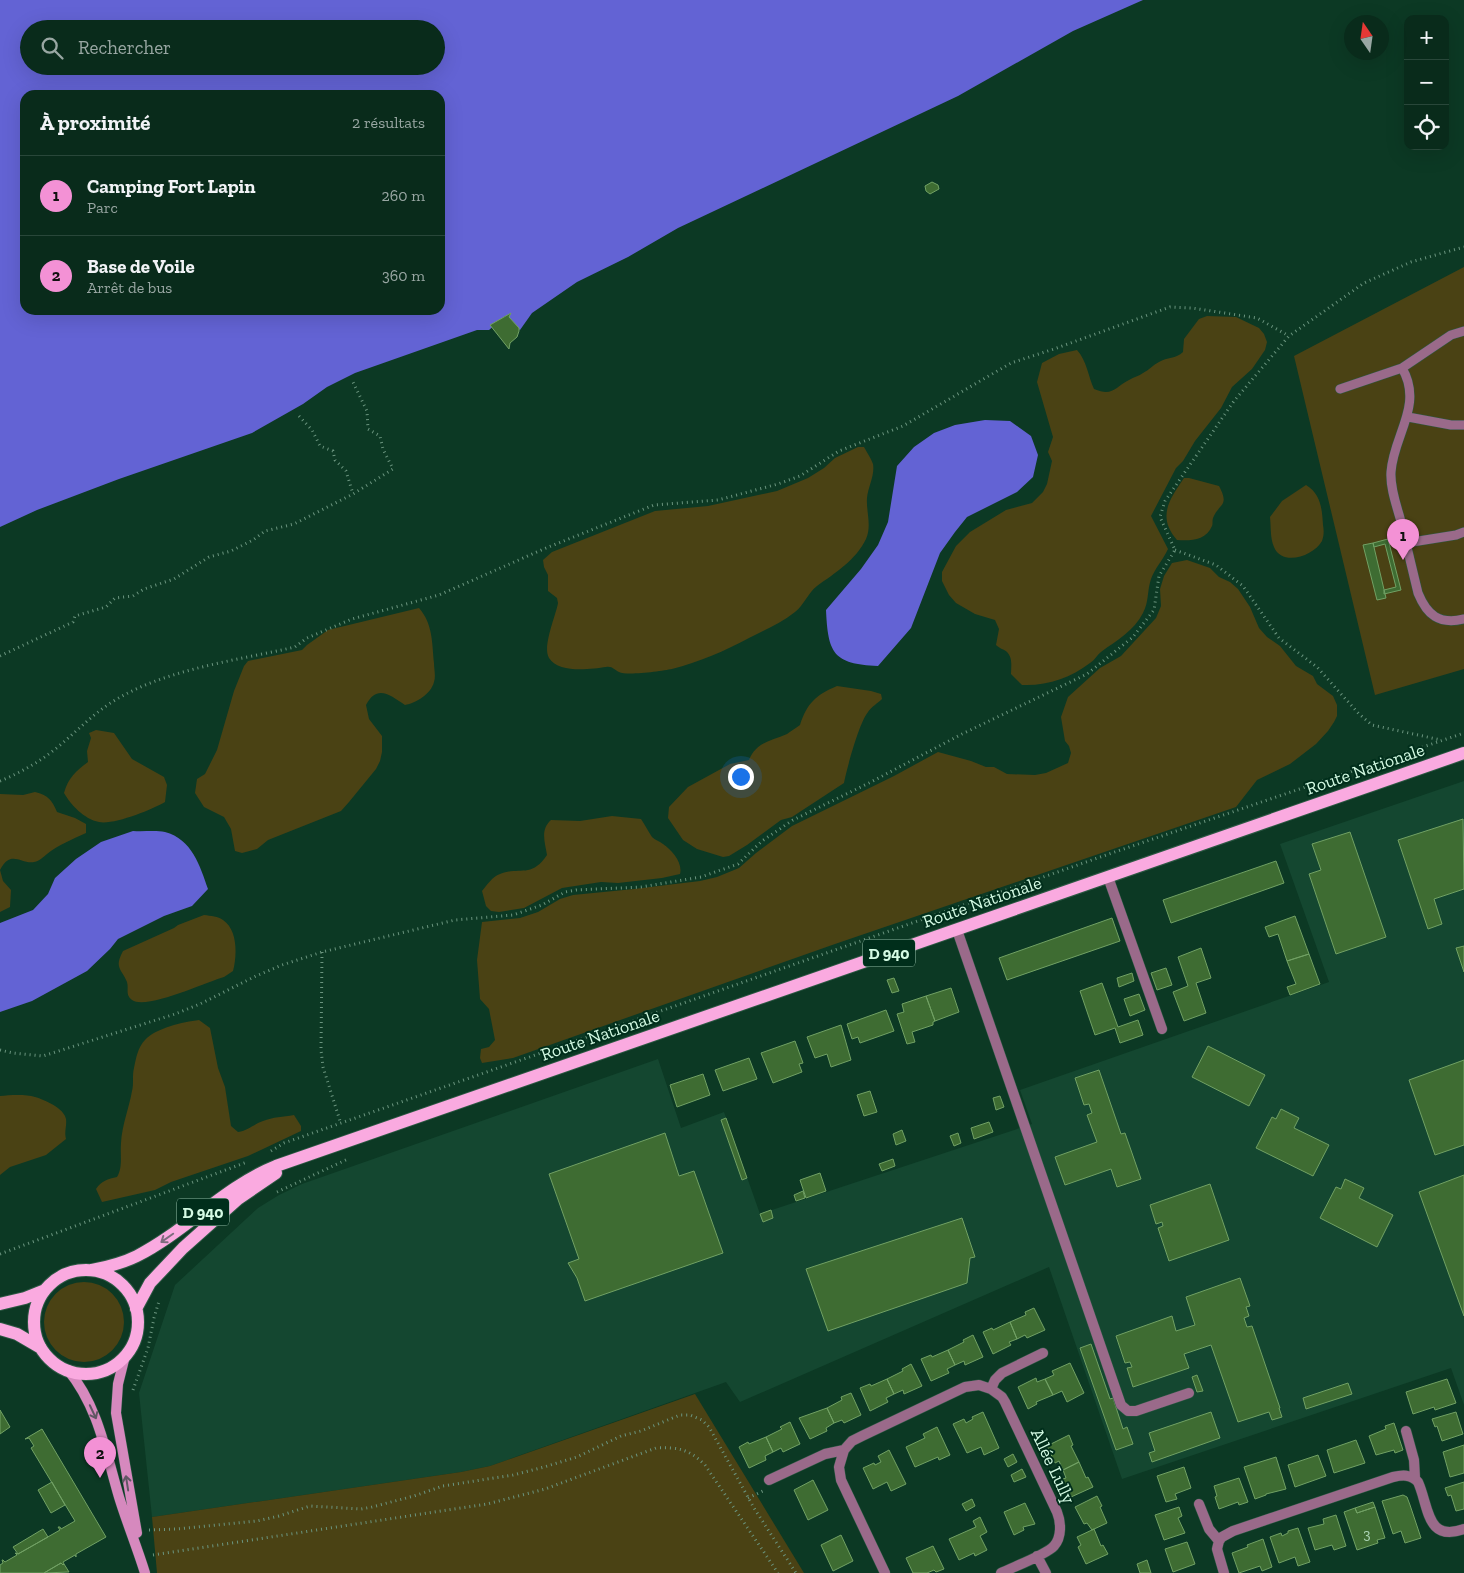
<!DOCTYPE html>
<html lang="fr">
<meta charset="utf-8">
<style>
:root{--surface:#092b1b;--page:#123324;--text:#f1f3f6;--muted:#99a7a3;--line:#29473a;--accent:#f391d5}
body{margin:0;font-family:"Zilla Slab",serif;background:var(--page);color:var(--text)}
.controls{position:absolute;right:15px;top:15px;display:grid;overflow:hidden;border-radius:10px;box-shadow:0 5px 20px #0002}
.controls button{width:45px;height:45px;display:grid;place-items:center;padding:0;border:0;border-bottom:1px solid var(--line);background:var(--surface);color:var(--text);font:25px sans-serif}
.compass{position:absolute;left:1344px;top:15px;width:45px;height:45px;border-radius:50%;background:var(--surface);box-shadow:0 5px 20px #0002;rotate:347deg}
.you{position:absolute;left:740px;top:776px;width:18px;height:18px;margin:-12px;border:4px solid #fff;border-radius:50%;background:#1a73e8;box-shadow:0 0 0 8px #1a73e833}
.badge{display:grid;place-items:center;width:32px;height:32px;border-radius:50%;background:var(--accent);color:#111;font-size:16px;font-weight:700}
.pin{position:absolute;translate:-50% -41px;filter:drop-shadow(0 1px 2px #0008)}
.pin::after{content:'';position:absolute;top:26px;width:18px;height:15px;background:inherit;clip-path:polygon(0 0,100% 0,50% 100%)}
.list{margin:0;padding:0;list-style:none}
h2{display:flex;justify-content:space-between;align-items:center;height:65px;margin:0;padding:0 20px;font-size:21px}
h2 small{font-size:16px;font-weight:400;color:var(--muted)}
.list li{display:grid;grid-template-columns:32px 1fr auto;gap:15px;align-items:center;box-sizing:border-box;height:80px;padding:0 20px;border-top:1px solid var(--line)}
.list b{display:block;font-size:19px;white-space:nowrap}
.list p{margin:0;font-size:16px;white-space:nowrap;color:var(--muted)}
.list em{font-size:16px;font-style:normal;color:var(--muted)}
.icon{flex:none;width:28px;height:28px;fill:none;stroke:currentColor;stroke-width:2;stroke-linecap:round;stroke-linejoin:round}
.map{position:relative;flex:none;width:1464px;height:1573px;overflow:hidden}
.search{position:absolute;background:var(--surface);box-shadow:0 5px 20px #0002;left:20px;top:20px;width:425px;height:55px;display:flex;align-items:center;gap:12px;box-sizing:border-box;padding:0 18px;border-radius:28px;color:var(--muted);font-size:19px}
.panel{position:absolute;background:var(--surface);box-shadow:0 5px 20px #0002;left:20px;top:90px;width:425px;height:225px;border-radius:15px}
.map>svg:first-child{display:block}
.built{fill:#144730}
.green{fill:#4a4214}
.water{fill:#6363d4;fill-rule:evenodd}
.building{fill:#3e6c32;stroke:#71a164}
.lines{fill:none;stroke-linecap:round;stroke-linejoin:round}
.lane-casing{stroke:#2c5843;stroke-width:10}
.street-casing{stroke:#2c5843;stroke-width:11}
.secondary-casing{stroke:#2c5843;stroke-width:11}
.primary-casing{stroke:#2c5843;stroke-width:14}
.path{stroke:#6b957f;stroke-width:3;stroke-dasharray:1 4;stroke-linecap:butt}
.lane{stroke:#9a6a8a;stroke-width:9}
.street{stroke:#9a6a8a;stroke-width:10}
.secondary{stroke:#d689be;stroke-width:10}
.primary{stroke:#faaae0;stroke-width:12}
.oneway{stroke:#7d6c7e}
.oneway2{stroke:#605764}
.labels{text-anchor:middle;stroke-width:4;stroke-linejoin:round;paint-order:stroke}
.number-label{font-size:15px;fill:#aed7b8}
.shield{fill:#002e1b;stroke:#94bea8;stroke-width:1}
.shield-label{font-size:16px;font-weight:bold;fill:#d4fbe4}
.street-label{font-size:18px;fill:#d4fbe4;stroke:#002e1b}
</style>
<div class="map">
<svg width="1464" height="1573" viewBox="0 0 1464 1573">
<rect width="100%" height="100%" fill="#0c3924"/>
<path class="built" d="M1464,781V1405L1451,1368L1122,1479L1049,1267L740,1402L726,1382L490,1466L461,1472L152,1517L139,1393L175,1285L258,1208L279,1195L302,1184L658,1059L681,1128L724,1112L760,1214L1032,1124L1020,1090L1329,982L1280,844Z"/>
<path class="green" d="M1464,267V669L1375,695L1294,356Z
M1207,316L1236,317L1259,328L1264,334L1267,342L1265,350L1252,369L1232,387L1221,408L1195,441L1183,461L1176,468L1151,516L1168,549C1163,560 1155,568 1151,579C1147,591 1149,602 1143,613C1134,631 1117,640 1101,652C1097,655 1095,660 1090,663C1070,678 1048,686 1022,685L1011,674C1011,667 1013,658 1007,652C1004,649 1000,649 996,645L999,629L995,620L975,614L956,603L949,595L942,581V572L956,546L970,532L1006,510L1032,503L1043,492L1047,484L1052,461L1048,452L1053,437L1037,382L1042,363L1059,354L1077,350C1087,361 1088,376 1094,389C1113,397 1115,387 1129,380C1134,377 1139,376 1143,373C1149,370 1153,365 1159,362C1167,357 1176,359 1183,352L1184,339L1199,319Z
M858,447H864C867,453 871,458 873,464C875,475 868,487 867,498C866,511 872,526 866,539C856,560 835,573 817,586C808,593 804,605 795,612C781,623 765,630 749,638C725,651 699,662 672,669C662,671 627,676 619,672C614,670 613,666 606,667C591,669 559,674 549,658C542,647 556,615 558,603L557,598L548,591V575L544,567L543,560L552,552L655,511L708,506L777,491L808,478L824,468L835,458Z
M1184,478H1189L1219,486C1230,507 1219,503 1213,518C1212,521 1213,524 1212,526C1206,541 1189,541 1177,540C1157,517 1169,500 1184,478Z
M1306,485C1321,494 1322,509 1323,525C1324,531 1324,535 1322,541C1314,556 1282,567 1274,547C1270,538 1271,526 1270,517L1282,501Z
M1187,560L1210,568L1219,577L1230,582L1238,589L1250,607L1259,628L1267,637L1280,646L1296,666L1313,676L1317,684L1333,696L1337,705V716L1334,722L1328,731L1316,744L1290,764L1257,780L1236,807L835,944L513,1058L482,1063L480,1058L481,1049L489,1047L495,1040L489,1009L480,999L477,960L482,922L520,918L538,912L560,899L573,895L634,889L700,881L717,877L739,868L756,853L792,826L894,776L938,752L971,761L986,767H994L1007,774L1035,775L1046,773L1068,763L1071,753L1069,746L1065,741L1061,717L1068,697L1100,668L1121,656L1156,618L1161,606L1160,589L1164,576L1172,563Z
M419,608C433,624 432,643 434,663C434,669 436,676 434,682C431,694 416,703 405,705C390,695 377,684 366,705L369,719L382,736V752L380,761L376,769L349,802L341,811L268,840L257,849L242,853L235,851L231,829L224,817L204,807L195,793L197,779L205,774L217,750L234,691L244,666L248,661L302,650L307,645L328,630Z
M837,686L871,691L881,694L882,699C878,703 871,707 868,712C859,723 847,768 844,783L792,817L781,820L747,845L729,856L723,857L697,849L683,840L668,818L669,807L688,787L730,764L749,760C756,742 771,741 787,734C791,731 796,728 800,725C807,703 816,695 837,686Z
M96,730L114,733L132,759L164,777L167,785L165,802C151,810 114,825 99,822C84,819 71,805 64,793C68,778 76,771 88,762L87,751L91,738L89,733Z
M35,792C48,795 52,800 57,812L75,818L86,824V833C73,839 58,845 47,854C43,857 40,861 34,862C20,864 11,849 0,870L3,881L11,890L10,907L0,912V794L23,795Z
M612,816L641,819C645,825 648,831 652,837C655,840 659,841 663,844C672,850 683,863 680,874L662,878L618,883L601,882L562,888L524,908L499,912L491,911L486,906L482,891C487,885 492,877 500,874C519,866 531,879 547,855C545,842 540,830 551,820L580,821Z
M204,915C211,916 218,916 223,920C238,930 237,956 233,971L224,977C206,982 147,1010 132,1000C125,995 129,989 127,982C121,968 114,968 123,951L174,928L178,925Z
M199,1020L210,1028L218,1068L225,1087L231,1126L238,1132C249,1130 252,1125 263,1121C273,1117 283,1117 294,1115L301,1126V1131L248,1156L171,1182L155,1190L102,1202L96,1189C101,1181 108,1179 117,1177C123,1167 120,1155 121,1143C122,1125 129,1108 132,1091C134,1083 132,1075 134,1068C136,1058 138,1047 145,1040C156,1028 183,1022 199,1020Z
M0,1096C10,1095 26,1094 35,1097C45,1100 64,1108 66,1119C67,1126 64,1132 66,1139L46,1155L10,1167L0,1175Z
M44 1322a40 40 0 1 1 80 0a40 40 0 1 1-80 0Z
M695,1394L804,1573H157L152,1517L461,1472L490,1466Z"/>
<path class="water" d="M0,0H1143L1073,31L958,96L678,228L628,257L577,282L532,313L520,330L505,316L489,330H477L355,373L327,387L303,404L252,433L119,479L37,510L0,527ZM29,29H436V66H29ZM25,95H440V310H25Z
M985,420L1010,421L1031,436L1038,455L1033,477L1017,492L967,517L955,532L940,553L911,628L878,666C833,664 828,653 826,610L861,569L878,545L888,522L897,466L914,447L934,433L955,425Z
M133,831C143,832 155,830 165,832C192,839 200,866 208,889L192,906L164,916L118,939L110,949L87,971L32,1001L0,1012V923L33,910L48,894L55,878L76,859L101,842Z"/>
<path class="building" d="M932,182L938,185L939,189L930,194L926,191L925,186Z
M511,313L509,317L519,328V331L517,337L510,343L509,349L490,325Z
M1388,539L1401,590L1384,594V590L1396,587L1385,544L1374,547L1373,543Z
M1373,543L1386,598L1377,600L1363,545Z
M1463,819L1464,889L1434,899L1442,924L1428,929L1398,840Z
M1350,832L1386,937L1336,954L1309,874L1321,870L1312,844Z
M1276,861L1284,883L1171,923L1163,900Z
M1295,916L1309,954L1287,961L1278,934L1269,937L1265,927Z
M1112,918L1120,941L1007,980L999,958Z
M1464,946V972L1456,948Z
M1201,948L1211,978L1196,983L1206,1013L1184,1021L1173,992L1188,986L1178,957Z
M1309,954L1320,984L1290,995L1287,987L1296,984L1287,961Z
M1166,968L1172,985L1157,990L1151,973Z
M1132,973L1134,981L1119,987L1117,978Z
M894,978L899,991L892,993L887,980Z
M1102,983L1118,1027L1138,1020L1143,1035L1120,1043L1115,1028L1095,1035L1080,991Z
M951,988L959,1012L935,1021L926,996Z
M1139,994L1145,1010L1130,1016L1124,999Z
M926,996L935,1021L933,1022V1025L912,1032L915,1042L907,1044L897,1014L904,1012L902,1004Z
M886,1010L894,1031L860,1043L858,1037L852,1039L847,1024Z
M841,1025L851,1060L831,1067L827,1054L815,1058L807,1037Z
M795,1041L803,1063L799,1064L802,1072L773,1083L761,1053Z
M1208,1046L1265,1075L1249,1106L1192,1077Z
M749,1058L757,1079L723,1091L715,1070Z
M1464,1060V1145L1435,1155L1409,1080Z
M1099,1070L1121,1134L1125,1133L1141,1179L1117,1187L1111,1169L1065,1185L1055,1157L1097,1142L1087,1115L1092,1113L1089,1104L1084,1105L1075,1078Z
M703,1074L710,1095L677,1107L670,1085Z
M870,1091L877,1112L864,1116L857,1095Z
M1000,1096L1004,1107L996,1110L993,1098Z
M1281,1109L1299,1118L1294,1128L1329,1145L1313,1176L1256,1148L1272,1117L1276,1119Z
M726,1118L747,1178L742,1180L721,1120Z
M989,1122L993,1132L974,1139L971,1128Z
M902,1130L906,1141L896,1145L893,1134Z
M665,1133L679,1176L694,1171L723,1253L585,1301L577,1278L568,1263L579,1259L549,1174Z
M958,1133L961,1143L954,1146L950,1136Z
M893,1159L895,1166L882,1171L879,1164Z
M820,1173L826,1191L806,1198L800,1180Z
M1464,1175V1316L1419,1192Z
M1345,1179L1364,1188L1359,1198L1393,1215L1377,1247L1320,1218L1336,1187L1341,1189Z
M1210,1184L1229,1240L1169,1261L1158,1228L1163,1226L1162,1222L1156,1224L1150,1205Z
M803,1191L805,1198L796,1201L794,1195Z
M771,1210L773,1218L763,1222L760,1214Z
M962,1218L975,1257L970,1258L967,1283L828,1331L806,1269Z
M1240,1278L1250,1306L1246,1307L1249,1316L1244,1318L1247,1327L1252,1326L1280,1408H1279L1282,1417L1272,1420L1269,1412L1238,1422L1211,1345L1184,1354L1189,1368L1133,1387L1127,1368L1132,1367L1130,1362L1125,1363L1116,1336L1172,1316L1176,1331L1195,1325L1186,1297Z
M1034,1308L1045,1330L1027,1338L1025,1335L1017,1339L1010,1322L1026,1315L1025,1312Z
M1010,1322L1017,1339L1009,1342L1011,1345L993,1354L983,1332L992,1328L993,1330Z
M973,1335L983,1357L965,1365L964,1361L955,1365L948,1350L964,1342L963,1340Z
M1091,1344L1110,1399L1113,1398L1123,1429L1127,1427L1133,1444L1116,1450L1080,1348Z
M948,1350L955,1365L947,1369L949,1373L931,1381L921,1359L931,1355L932,1357Z
M1070,1363L1084,1393L1067,1402L1062,1391L1053,1395L1045,1379L1054,1375L1052,1371Z
M911,1364L922,1386L904,1394L903,1390L894,1394L887,1379L903,1371L902,1369Z
M1197,1375L1203,1391L1197,1392L1192,1377Z
M1036,1378L1037,1382L1045,1379L1053,1395L1036,1402L1037,1404L1028,1409L1018,1387Z
M887,1379L894,1394L886,1398L888,1402L870,1411L860,1388L870,1384L871,1386Z
M1447,1379L1456,1403L1435,1410L1434,1407L1413,1414L1406,1392Z
M1348,1383L1352,1394L1306,1409L1303,1398Z
M851,1393L861,1415L844,1423L842,1420L834,1423L827,1408L842,1400L841,1397Z
M827,1408L834,1423L826,1428L827,1431L810,1439L799,1418Z
M0,1410L10,1427L0,1434Z
M983,1412L999,1448L984,1455L981,1447L967,1453L953,1424L964,1419L966,1423L973,1419L972,1417Z
M1211,1412L1220,1438L1152,1462L1149,1453L1155,1451L1149,1433Z
M1456,1412L1463,1434L1442,1441L1437,1426L1435,1427L1432,1419Z
M790,1422L800,1444L783,1452L781,1448L773,1452L766,1437L782,1429L780,1427Z
M1394,1423L1403,1450L1395,1453L1394,1450L1376,1455L1369,1436L1386,1429L1385,1426Z
M937,1427L950,1455L939,1460L938,1457L915,1467L906,1447L925,1438L923,1434Z
M42,1429L106,1537L76,1554V1557L75,1555L63,1562L64,1564L63,1565L61,1563L44,1573H0V1565L3,1563L2,1560H3L5,1562L17,1555L15,1553L18,1554L60,1530L58,1527H60L61,1529L75,1521L31,1448L34,1446L29,1438L25,1439Z
M1069,1435L1073,1445L1071,1446L1079,1462L1063,1470L1059,1461L1055,1463L1047,1446Z
M766,1437L773,1452L765,1456L766,1460L749,1468L739,1447L748,1442L749,1444Z
M1356,1440L1365,1463L1334,1473L1327,1450Z
M1464,1445V1473L1450,1477L1443,1452Z
M889,1450L906,1484L891,1491L887,1482L873,1489L863,1468L874,1463L875,1465L881,1462L878,1456Z
M1013,1454L1017,1462L1008,1467L1004,1459Z
M1318,1455L1326,1476L1295,1487L1288,1465Z
M1276,1457L1286,1489L1266,1494V1495L1255,1499L1244,1467Z
M1079,1462L1086,1478L1088,1477L1093,1487L1071,1497L1063,1479L1066,1478L1063,1470Z
M1184,1467L1191,1488L1175,1494L1177,1499L1166,1502L1157,1476Z
M1022,1469L1026,1477L1014,1482L1011,1475Z
M1239,1478L1248,1502L1239,1505L1238,1502L1219,1509L1215,1497L1217,1496L1214,1486Z
M813,1480L828,1510L808,1520L794,1490Z
M52,1482L65,1505L51,1513L38,1490Z
M1464,1482V1509L1456,1511L1451,1495L1448,1496L1445,1488Z
M1403,1495L1407,1497L1410,1505L1421,1538L1405,1543L1401,1531L1393,1534L1382,1501Z
M1097,1496L1102,1506L1100,1507L1107,1523L1092,1530L1087,1523L1084,1524L1075,1507Z
M972,1499L975,1506L966,1511L962,1504Z
M1373,1502L1375,1507L1357,1513L1355,1508Z
M1025,1503L1035,1524L1023,1527L1024,1530L1014,1535L1004,1512Z
M1179,1507L1182,1516L1178,1518L1185,1533L1164,1540L1155,1515Z
M1375,1507L1385,1538L1377,1540L1378,1543L1357,1550L1344,1512L1355,1508L1357,1513Z
M1336,1515L1346,1546L1334,1550L1332,1545L1315,1550L1308,1528L1324,1524L1323,1519Z
M980,1517L987,1532L980,1536L987,1550L975,1556L974,1553L959,1560L949,1539L976,1527L973,1521Z
M1298,1528L1310,1562L1298,1566L1295,1557L1279,1563L1270,1537L1281,1533L1282,1536L1288,1533V1531Z
M43,1529L48,1537L18,1554L13,1547Z
M1094,1529L1101,1546L1103,1545L1108,1554L1086,1564L1078,1547L1081,1545L1077,1537Z
M841,1535L853,1561L833,1571L821,1545Z
M1263,1539L1272,1567L1262,1571L1260,1566L1239,1573L1232,1553L1248,1547L1247,1545Z
M1187,1542L1195,1564L1173,1572L1165,1549Z
M933,1546L944,1569L936,1572L934,1570L927,1573H913L906,1558Z
M1147,1560L1151,1573H1140L1137,1564Z
M61,1563L63,1565L64,1564L69,1572L44,1573Z"/>
<g class="lines">
<defs>
<path id="lane" d="M1464,331L1451,335L1402,368C1424,405 1393,436 1391,472C1390,487 1396,504 1400,518C1406,543 1412,568 1418,593C1427,615 1439,625 1464,619
M1340,389L1402,368
M1408,417L1451,425H1464
M1406,543L1456,535L1464,532"/>
<path id="street" d="M1108,877L1162,1029
M957,930L1121,1405L1128,1411H1136L1189,1393
M991,1389L1002,1397L1005,1402L1057,1512C1061,1522 1062,1537 1054,1546C1046,1555 1013,1567 1001,1573
M1406,1431L1414,1460L1415,1478
M844,1450L839,1467L841,1480L885,1573
M769,1480L825,1454L844,1450L852,1441L862,1436L965,1387L979,1385L991,1389L995,1380L1002,1373L1043,1353
M1199,1504L1209,1529L1219,1541L1217,1549L1224,1573
M1219,1541L1222,1537L1233,1531L1393,1477C1402,1475 1411,1474 1418,1482C1429,1506 1426,1543 1464,1529
M1037,1556L1046,1573"/>
<path id="secondary" d="M125,1356L118,1384L116,1413L137,1533
M68,1370C98,1406 106,1453 119,1497C127,1523 137,1547 145,1573"/>
<path id="primary" d="M92,1270C107,1267 123,1263 137,1256C186,1231 224,1187 276,1166L1464,753
M34 1322a52 52 0 1 1 104 0a52 52 0 1 1-104 0Z
M0,1304L25,1298L45,1290
M136,1309L150,1283L183,1248L238,1199L276,1173
M0,1329L17,1334L41,1348"/>
</defs>
<use href="#lane" class="lane-casing"/>
<use href="#street" class="street-casing"/>
<use href="#secondary" class="secondary-casing"/>
<use href="#primary" class="primary-casing"/>
<path class="path" d="M299,416L312,430L320,446L333,451L335,460L346,471L353,494
M1175,550L1216,565L1243,586L1279,638L1317,667L1359,714L1372,725L1441,740
M0,656L73,622L75,616L106,607L115,598L133,596L144,589L174,579L209,557L231,551L253,540L265,531L294,524L353,494L393,469L383,449L380,436L368,429L367,411L353,382
M0,781C22,772 41,761 59,746C77,731 92,715 112,702C165,669 234,661 295,647L307,638L352,619L439,595L546,548L654,505L718,500L778,484L800,476L839,451L903,426L1011,363L1054,349L1170,307L1192,308L1257,318L1289,336
M322,952L321,1050L323,1067L341,1124
M0,1050L13,1053L43,1056L175,1014L200,1004L256,976L282,965L322,952L455,920L513,915L542,905L565,892L576,890L641,887L701,877L738,864L762,841L793,820L869,783L962,734L1087,674L1133,637L1154,610L1159,576L1175,550L1160,517L1165,501L1234,401L1289,336L1364,283L1411,262L1464,247
M271,1151L284,1143L1109,854L1464,733
M277,1192L348,1159
M0,1254L247,1162
M133,1390L148,1348L154,1318L159,1301
M748,1498L763,1491
M149,1530L177,1529L257,1521L279,1516L310,1506L361,1509L372,1507L414,1496L443,1486L513,1475L544,1467L577,1457L621,1436L641,1431L680,1415H690L702,1420L709,1427L754,1508L796,1573
M153,1555L487,1504L545,1489L656,1448C678,1447 689,1449 705,1465L778,1573"/>
<use href="#lane" class="lane"/>
<use href="#street" class="street"/>
<use href="#secondary" class="secondary"/>
<use href="#primary" class="primary"/>
</g>
<defs><path id="oneway-shaft" d="M-6 0H5M1.5-3L5.5 0L1.5 3" fill="none" stroke-width="1.6" stroke-linecap="round" stroke-linejoin="round" transform="scale(1.25)"/></defs>
<use class="oneway" href="#oneway-shaft" transform="translate(167 1238) rotate(145)"/>
<g class="oneway2">
<use href="#oneway-shaft" transform="translate(93 1412) rotate(65)"/>
<use href="#oneway-shaft" transform="translate(127 1483) rotate(-99)"/>
</g>
<g class="labels">
<g class="number-label">
<text x="1367" y="1539">3</text>
</g>
<g class="shield">
<rect x="863" y="939.5" width="52" height="27" rx="4"/>
<rect x="177" y="1198.5" width="52" height="27" rx="4"/>
</g>
<g class="shield-label">
<text x="889" y="959">D 940</text>
<text x="203" y="1218">D 940</text>
</g>
<g class="street-label">
<text transform="translate(1365 769) rotate(-19)" y="6">Route Nationale</text>
<text transform="translate(982 902) rotate(-19)" y="6">Route Nationale</text>
<text transform="translate(600 1035) rotate(-19)" y="6">Route Nationale</text>
<text transform="translate(1053 1466) rotate(65)" y="6">Allée Lully</text>
</g>
</g>
</svg>
<div class="controls">
<button>+</button>
<button>−</button>
<button><svg class="icon" aria-label="locate" viewBox="0 0 24 24"><circle cx="12" cy="12" r="6"/><path d="M12 2v4M12 18v4M2 12h4M18 12h4"/></svg></button>
</div>
<svg class="compass" viewBox="-18 -18 36 36"><path d="M0-13l5 13h-10z" fill="#e53935"/><path d="M0 13l5-13h-10z" fill="#99a7a3"/></svg>
<div class="you"></div>
<div class="pin badge" style="left:1403px;top:560px">1</div>
<div class="pin badge" style="left:100px;top:1478px">2</div>
<div class="search"><svg class="icon" aria-label="search" viewBox="0 0 24 24"><circle cx="10" cy="10" r="6"/><path d="M15 15l6 6"/></svg>Rechercher</div>
<section class="panel">
<h2>À proximité<small>2 résultats</small></h2>
<ul class="list">
<li><span class="badge">1</span><div><b>Camping Fort Lapin</b><p>Parc</p></div><em>260 m</em></li>
<li><span class="badge">2</span><div><b>Base de Voile</b><p>Arrêt de bus</p></div><em>360 m</em></li>
</ul>
</section>
</div>
